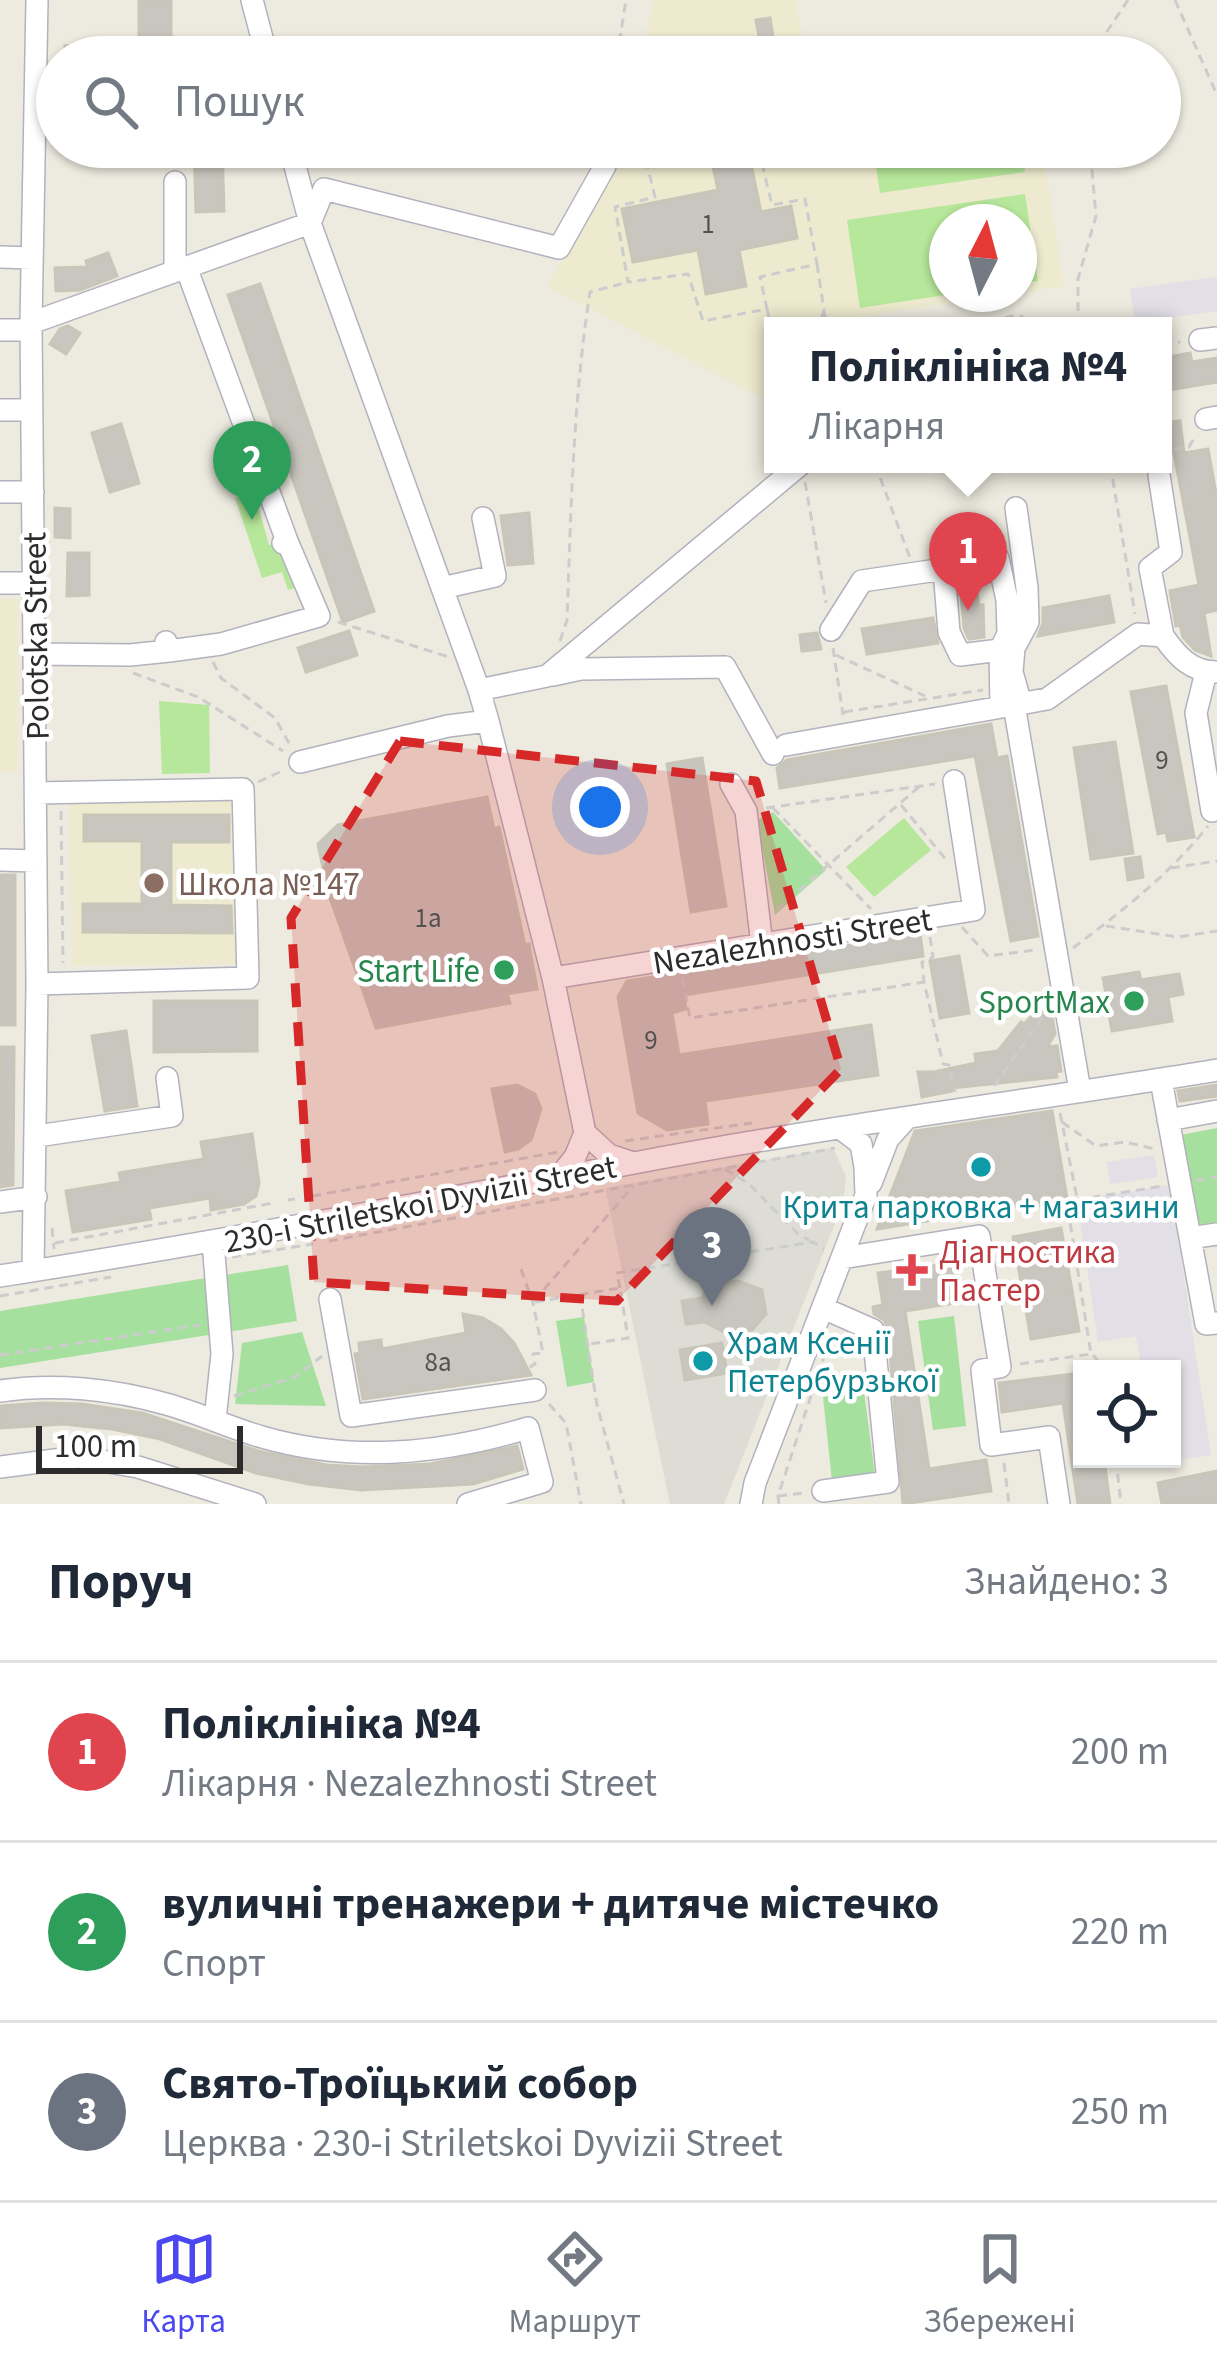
<!DOCTYPE html>
<html lang="uk">
<meta charset="utf-8">
<style>
:root{--surface:#fff;--page:#f6f6f7;--text:#1f2937;--muted:#747a83;--line:#e0e1e3;--accent:#4c47f1}
body{margin:0;font-family:"Source Sans 3",sans-serif;background:var(--page);color:var(--text)}
.controls{position:absolute;right:36px;bottom:36px;display:grid;overflow:hidden;border-radius:0px;box-shadow:0 3px 9px #0004}
.controls button{width:108px;height:108px;display:grid;place-items:center;padding:0;border:0;border-bottom:3px solid var(--line);background:var(--surface);color:var(--text);font:60px sans-serif}
.compass{position:absolute;left:929px;top:204px;width:108px;height:108px;border-radius:50%;background:var(--surface);box-shadow:0 3px 9px #0004;rotate:6deg}
.scale{position:absolute;left:36px;bottom:30px;width:207px;box-sizing:border-box;padding-left:12px;border:6px solid #2c2c2c;border-top:0;font-size:33px;line-height:42px;white-space:nowrap;color:#2c2c2c;-webkit-text-stroke:9px #fff;paint-order:stroke}
.you{position:absolute;left:600px;top:807px;width:42px;height:42px;margin:-30px;border:9px solid #fff;border-radius:50%;background:#1a73e8;box-shadow:0 0 0 18px #1a73e833}
.badge{display:grid;place-items:center;width:78px;height:78px;border-radius:50%;background:var(--accent);color:#fff;font-size:39px;font-weight:700}
.pin{position:absolute;translate:-50% -99px;filter:drop-shadow(0 3px 6px #0008)}
.pin::after{content:'';position:absolute;top:63px;width:42px;height:36px;background:inherit;clip-path:polygon(0 0,100% 0,50% 100%)}
.popup{position:absolute;left:764px;top:317px;width:408px;height:156px;box-sizing:border-box;display:grid;place-content:center;border-radius:0px;background:var(--surface);filter:drop-shadow(0 3px 9px #0005);font-size:39px;white-space:nowrap;color:var(--muted)}
.popup b{font-size:45px;color:var(--text)}
.popup::after{content:'';position:absolute;left:50%;top:100%;margin-left:-24px;border:24px solid transparent;border-top-color:var(--surface)}
.list{margin:0;padding:0;list-style:none}
h2{display:flex;justify-content:space-between;align-items:center;height:156px;margin:0;padding:0 48px;font-size:51px}
h2 small{font-size:39px;font-weight:400;color:var(--muted)}
.list li{display:grid;grid-template-columns:78px 1fr auto;gap:36px;align-items:center;box-sizing:border-box;height:180px;padding:0 48px;border-top:3px solid var(--line)}
.list b{display:block;font-size:45px;white-space:nowrap}
.list p{margin:0;font-size:39px;white-space:nowrap;color:var(--muted)}
.list em{font-size:39px;font-style:normal;color:var(--muted)}
.icon{flex:none;width:66px;height:66px;fill:none;stroke:currentColor;stroke-width:2;stroke-linecap:round;stroke-linejoin:round}
.map{position:relative;flex:none;width:1217px;height:1504px;overflow:hidden}
.search{position:absolute;background:var(--surface);box-shadow:0 3px 9px #0004;left:36px;right:36px;top:36px;height:132px;display:flex;align-items:center;gap:30px;box-sizing:border-box;padding:0 42px;border-radius:66px;color:var(--muted);font-size:45px}
.sheet{height:696px;background:var(--surface)}
nav{display:flex;justify-content:space-around;align-items:center;box-sizing:border-box;height:168px;border-top:3px solid var(--line);background:var(--surface);font-size:33px;color:var(--muted)}
nav a{display:grid;justify-items:center;gap:6px}
nav .on{color:var(--accent)}
.map>svg:first-child{display:block}
.industrial{fill:#e2dfe6}
.education{fill:#edeacf}
.green{fill:#a6e09e}
.pitch{fill:#b6e79a}
.plaza{fill:#dddcd5}
.building{fill:#c8c6be;stroke:#c8c6b8;stroke-width:3}
.lines{fill:none;stroke-linecap:round;stroke-linejoin:round}
.minor-casing{stroke:#b2b2be;stroke-width:24}
.path{stroke:#ccc;stroke-width:3;stroke-dasharray:9 6;stroke-linecap:butt}
.minor{stroke:#fff;stroke-width:21}
.marked{fill:#d62828;fill-opacity:0.2;stroke:#d62828;stroke-width:9;stroke-dasharray:24 15;stroke-linejoin:round}
.education-dot{fill:#8d6e63;stroke:#fff;stroke-width:4.5}
.leisure-dot{fill:#2e9e5b;stroke:#fff;stroke-width:4.5}
.culture-dot{fill:#0f9aa8;stroke:#fff;stroke-width:4.5}
.health-dot{fill:#e0444e;stroke:#fff;stroke-width:4.5}
.labels{text-anchor:middle;stroke-width:9;stroke-linejoin:round;paint-order:stroke}
.number-label{font-size:27px;fill:#535250}
.street-label{font-size:33px;fill:#2c2c2c;stroke:#fff}
.education-label{font-size:33px;fill:#785e54;stroke:#fff;text-anchor:start}
.leisure-label{font-size:33px;fill:#27864d;stroke:#fff;text-anchor:end}
.culture-label{font-size:33px;fill:#0d838f;stroke:#fff}
.health-label{font-size:33px;fill:#be3a42;stroke:#fff;text-anchor:start}
</style>
<div class="map">
<svg width="1217" height="1504" viewBox="0 0 1217 1504">
<rect width="100%" height="100%" fill="#edeadf"/>
<path class="industrial" d="M1217,277V311L1135,323L1130,289Z
M1154,1155L1158,1177L1110,1184L1107,1162Z
M1170,1185L1211,1455L1157,1463L1156,1459H1172V1369H1142L1136,1336L1098,1342L1077,1200Z"/>
<path class="education" d="M653,0H796L805,57H642Z
M621,147H1042L1064,286L1019,293V222H947V294H1010L795,326H773V329L766,331L773,404L548,287Z
M0,599H18L17,772H0Z
M237,799L239,964L72,966L69,802Z"/>
<path class="green" d="M773,812L826,870L775,915L757,820Z
M1217,1128V1244L1197,1248L1175,1136Z
M288,1265L297,1321L0,1368V1311Z
M954,1316L966,1426L933,1430L918,1321Z
M584,1317L594,1382L567,1387L556,1321Z
M302,1332L326,1406L235,1404L242,1343Z
M864,1391L875,1475L832,1481L823,1397Z"/>
<path class="pitch" d="M873,147H1022L1025,172L880,193Z
M1025,194L1038,281L1019,284V222H947V294H952L860,308L847,220Z
M254,492L269,545L283,543L302,586L288,590L282,572L262,578L235,498Z
M159,701L209,705L210,773L162,774Z
M904,818L931,850L874,897L846,867Z"/>
<path class="plaza" d="M833,1148L846,1176L843,1203L724,1504H670L605,1188Z"/>
<path class="building" d="M139,0H171V57H139Z
M770,18L775,50L741,54L740,46L760,42L756,20Z
M92,44L93,57H65V46Z
M194,147H222L224,211L196,212Z
M748,150L761,212L791,206L797,238L739,250L746,286L706,294L698,250L633,262L622,209L718,190L711,157Z
M108,253L117,276L80,290L56,291L55,268L88,267L86,261Z
M260,284L374,611L343,622L228,295Z
M68,326L80,333L66,354L50,344L60,329Z
M1190,353L1192,362L1217,358V382L1163,391V358Z
M1180,421L1184,453L1208,449L1217,499V610L1204,613L1211,656L1195,650L1183,637L1180,625L1176,626L1170,591L1199,585L1172,443L1163,444V423Z
M121,424L139,483L110,492L92,433Z
M55,508L70,509V538L55,537Z
M529,513L533,563L508,565L501,516Z
M68,553H89V595L67,596Z
M975,579L979,606L983,605L984,637L969,639L964,628L960,582Z
M1109,596L1114,622L1038,636L1043,623V608Z
M933,618L938,643L867,654L862,629Z
M349,631L357,655L306,672L298,648Z
M817,633L821,649L802,651L800,635Z
M1166,686L1194,837L1168,841L1166,832L1158,834L1131,692Z
M991,724L997,758L1007,756L1038,936L1011,941L975,756L780,788L777,768L787,760Z
M1115,742L1133,853L1091,859L1074,748Z
M702,758L726,906L691,912L667,764Z
M487,797L494,829L499,827L525,945L529,944L537,989L507,994L510,1003L376,1028L328,892L318,844L338,825Z
M84,815H229V842H171V905L231,906L232,933L83,932V904H142V841H84Z
M1140,857L1143,877L1128,880L1125,859Z
M0,875H15V1025H0Z
M920,934L923,956L684,995L686,1009L672,1013L679,1055L871,1025L878,1075L705,1101L708,1124L667,1130L638,1113L618,997L627,981Z
M959,956L969,1013L940,1018L930,961Z
M1139,972L1141,980L1179,974L1183,994L1168,997L1172,1021L1112,1031L1109,1015L1102,1013L1098,1006L1100,999L1106,994L1103,978Z
M154,1001H257V1051L154,1052Z
M1039,1009L1052,1016L1055,1034L1047,1047L1057,1046L1061,1071L1056,1072L1057,1077L952,1088V1091L922,1097L918,1072H934L976,1063L975,1054L998,1051L1021,1022L1024,1024Z
M126,1031L137,1106L105,1111L92,1036Z
M0,1047H14L13,1185L0,1187Z
M517,1085L535,1094L541,1109L531,1140L518,1149L505,1152L492,1089Z
M1217,1085V1096L1180,1101L1178,1091Z
M1052,1111L1067,1198L877,1229L915,1131Z
M252,1134L259,1183L256,1196L244,1204L211,1210L210,1198L149,1208L151,1219L73,1232L66,1191L121,1182L119,1173L204,1159L201,1142Z
M1061,1228L1079,1331L1031,1339L1013,1237Z
M955,1263L961,1302L905,1311L929,1469L986,1460L991,1491L903,1504L888,1329L884,1320L874,1314L873,1307L883,1305L878,1273Z
M738,1281L762,1290L766,1314L752,1330L724,1332L705,1322L686,1324L682,1301L702,1298L709,1285Z
M463,1314L483,1318L501,1329L514,1343L531,1375L363,1399L355,1354L360,1353L359,1343L381,1340L382,1349L466,1333Z
M722,1343L727,1373L685,1380L680,1350Z
M1082,1373V1459H1104L1110,1504H1078L1063,1403L1002,1412L999,1383Z
M42,1403L82,1404L142,1413L258,1451L327,1465L363,1467L430,1464L517,1446L523,1469L473,1484L361,1490L309,1484L256,1473L160,1439L112,1429L63,1424L0,1428V1406Z
M1217,1471V1504H1162L1158,1483Z"/>
<g class="lines">
<defs>
<path id="minor" d="M252,0L267,57
M290,147L310,223L479,690L488,721L553,978L585,1133L575,1157L559,1177
M175,182V271
M0,257L32,258
M186,267L287,541L283,543
M31,323L310,223L324,189L559,248L605,166
M0,330H31
M1200,340L1217,338
M0,410H32
M1206,419L1217,417
M1159,475L1171,552L1150,568L1163,636
M0,492H33
M1016,508L1027,588L1028,622L1014,648L1012,672L1021,704
M0,583H34
M442,588L495,576L483,518
M831,630L862,581L944,569
M1000,650L960,655L949,632L944,569L967,561L998,558L1007,600L1008,634L1000,650L1001,707
M169,651L221,644L319,616L287,541
M36,654L130,655L169,651L166,642
M1206,672L1196,713L1212,811
M553,675L581,669L725,667L773,754
M479,690L547,676L801,464
M1014,705L1080,1091
M786,745L1047,699L1138,634L1163,636C1177,656 1191,672 1217,672
M300,762L448,726L488,721
M731,784L746,811L762,945
M36,793L243,789L248,978L37,984
M0,860L36,861
M553,978L974,910L954,781
M1161,1080L1206,1324L1217,1323
M1168,1120L1217,1111
M585,1133L609,1155L633,1163
M37,1136L172,1116L167,1078
M871,1183L888,1139L906,1119
M0,1202L36,1197
M1190,1238L1217,1234
M213,1242L222,1354L215,1420
M842,1258L979,1236L1000,1367L982,1370L991,1445L1049,1437L1059,1504
M33,1271L37,984L31,323L37,0
M0,1276C212,1243 423,1203 634,1163C828,1126 1023,1102 1217,1070
M330,1299L351,1416L535,1390
M823,1308L873,1330L888,1482L823,1491
M0,1391C54,1383 113,1389 166,1404C199,1413 230,1428 262,1437C352,1463 440,1454 528,1428L542,1482L468,1504
M0,1467L78,1457L138,1467L255,1504
M751,1504L755,1483L866,1195L865,1167L861,1144L840,1128"/>
</defs>
<use href="#minor" class="minor-casing"/>
<path class="path" d="M1175,0L1217,95
M617,57L626,0
M1090,57L1128,0
M646,160L655,197L615,207L628,282L688,274L703,321L767,309L760,277L817,264L805,199L772,205L758,147
M620,164L724,147
M817,264L824,310L819,326
M767,309L773,334
M824,312L828,326
M976,326L1016,315L1045,326
M1078,326V279L1096,216L1090,147
M1163,344L1180,342
M1163,457L1165,451L1189,447L1196,435
M875,464L910,558
M1114,464L1113,481L1135,614
M805,482L826,603
M338,622L449,657
M560,641L567,620C571,511 573,401 590,292L628,282
M833,648L843,715
M836,655L925,696
M213,662L221,678L275,718L290,745
M133,673L198,697L283,751
M844,712L983,690
M258,782L282,771
M901,805L948,862
M766,808L935,784
M773,808L871,909
M61,811L63,963
M1171,868L1217,861
M776,910L920,786
M1106,926L1178,937L1217,931
M962,927L988,956L1035,950
M930,937L933,957L922,962L924,982L943,1064L949,1065L955,1092
M1073,948C1122,911 1170,874 1208,826
M682,978L690,1018L924,982
M994,1086L1047,1011
M1060,1113L1077,1198
M1062,1122L1096,1146L1125,1142L1155,1149
M625,1141L752,1123
M725,1169L749,1184L798,1234L809,1240
M1196,1180L1217,1177
M312,1196L558,1152
M288,1200L295,1199
M992,1222L1001,1212L1163,1186
M52,1228L54,1249
M329,1241L835,1148
M55,1243L273,1203
M232,1257L313,1244
M521,1269L533,1303L543,1353L533,1354L535,1364L531,1366L532,1372
M620,1288L617,1273L813,1242L824,1249
M580,1294L597,1405L624,1504
M0,1296L111,1277
M534,1301L633,1186
M535,1302L620,1288L628,1338L590,1344
M0,1355L200,1325
M1093,1355L1105,1369
M1020,1364L1091,1354L1067,1203
M234,1396L295,1377L322,1356
M549,1404L566,1423L581,1504
M1116,1459L1121,1504
M1004,1463L1009,1504
M778,1496L803,1493
M779,1504L778,1496L825,1353"/>
<use href="#minor" class="minor"/>
</g>
<path class="marked" d="M400,741L756,781L841,1069L617,1301L314,1282L291,918Z"/>
<circle class="education-dot" cx="154" cy="883" r="12"/>
<g class="leisure-dot">
<circle cx="504" cy="970" r="12"/>
<circle cx="1134" cy="1001" r="12"/>
</g>
<g class="culture-dot">
<circle cx="981" cy="1167" r="12"/>
<circle cx="703" cy="1361" r="12"/>
</g>
<path class="health-dot" d="M906 1252h12v12h12v12h-12v12h-12v-12h-12v-12h12z"/>
<g class="labels">
<g class="number-label">
<text x="708" y="233">1</text>
<text x="1162" y="769">9</text>
<text x="428" y="927">1а</text>
<text x="651" y="1049">9</text>
<text x="438" y="1371">8а</text>
</g>
<g class="street-label">
<text transform="translate(35 636) rotate(-91)" y="12">Polotska Street</text>
<text transform="translate(792 940) rotate(-9)" y="12">Nezalezhnosti Street</text>
<text transform="translate(420 1203) rotate(-11)" y="12">230-i Striletskoi Dyvizii Street</text>
</g>
<g class="education-label">
<text x="178" y="895">Школа №147</text>
</g>
<g class="leisure-label">
<text x="480" y="982">Start Life</text>
<text x="1110" y="1013">SportMax</text>
</g>
<g class="culture-label">
<text x="981" y="1218">Крита парковка + магазини</text>
<text x="727" y="1354" text-anchor="start">Храм Ксенії<tspan x="727" dy="38">Петербурзької</tspan></text>
</g>
<g class="health-label">
<text x="939" y="1263">Діагностика<tspan x="939" dy="38">Пастер</tspan></text>
</g>
</g>
</svg>
<div class="controls">
<button><svg class="icon" aria-label="locate" viewBox="0 0 24 24"><circle cx="12" cy="12" r="6"/><path d="M12 2v4M12 18v4M2 12h4M18 12h4"/></svg></button>
</div>
<svg class="compass" viewBox="-18 -18 36 36"><path d="M0-13l5 13h-10z" fill="#e53935"/><path d="M0 13l5-13h-10z" fill="#747a83"/></svg>
<div class="scale">100 m</div>
<div class="you"></div>
<div class="pin badge" style="left:968px;top:611px;background:#e0444e">1</div>
<div class="popup"><b>Поліклініка №4</b>Лікарня</div>
<div class="pin badge" style="left:252px;top:520px;background:#2e9e5b">2</div>
<div class="pin badge" style="left:712px;top:1306px;background:#6b7280">3</div>
<div class="search"><svg class="icon" aria-label="search" viewBox="0 0 24 24"><circle cx="10" cy="10" r="6"/><path d="M15 15l6 6"/></svg>Пошук</div>
</div>
<section class="sheet">
<h2>Поруч<small>Знайдено: 3</small></h2>
<ul class="list">
<li><span class="badge" style="background:#e0444e">1</span><div><b>Поліклініка №4</b><p>Лікарня · Nezalezhnosti Street</p></div><em>200 m</em></li>
<li><span class="badge" style="background:#2e9e5b">2</span><div><b>вуличні тренажери + дитяче містечко</b><p>Спорт</p></div><em>220 m</em></li>
<li><span class="badge" style="background:#6b7280">3</span><div><b>Свято-Троїцький собор</b><p>Церква · 230-i Striletskoi Dyvizii Street</p></div><em>250 m</em></li>
</ul>
</section>
<nav>
<a class="on"><svg class="icon" aria-label="map" viewBox="0 0 24 24"><path d="M3 6l6-2 6 2 6-2v14l-6 2-6-2-6 2zM9 4v14M15 6v14"/></svg>Карта</a>
<a><svg class="icon" aria-label="directions" viewBox="0 0 24 24"><path d="M12 3l9 9-9 9-9-9zM9 14v-3h6M13 9l2 2-2 2"/></svg>Маршрут</a>
<a><svg class="icon" aria-label="saved" viewBox="0 0 24 24"><path d="M7 4h10v16l-5-4-5 4z"/></svg>Збережені</a>
</nav>
